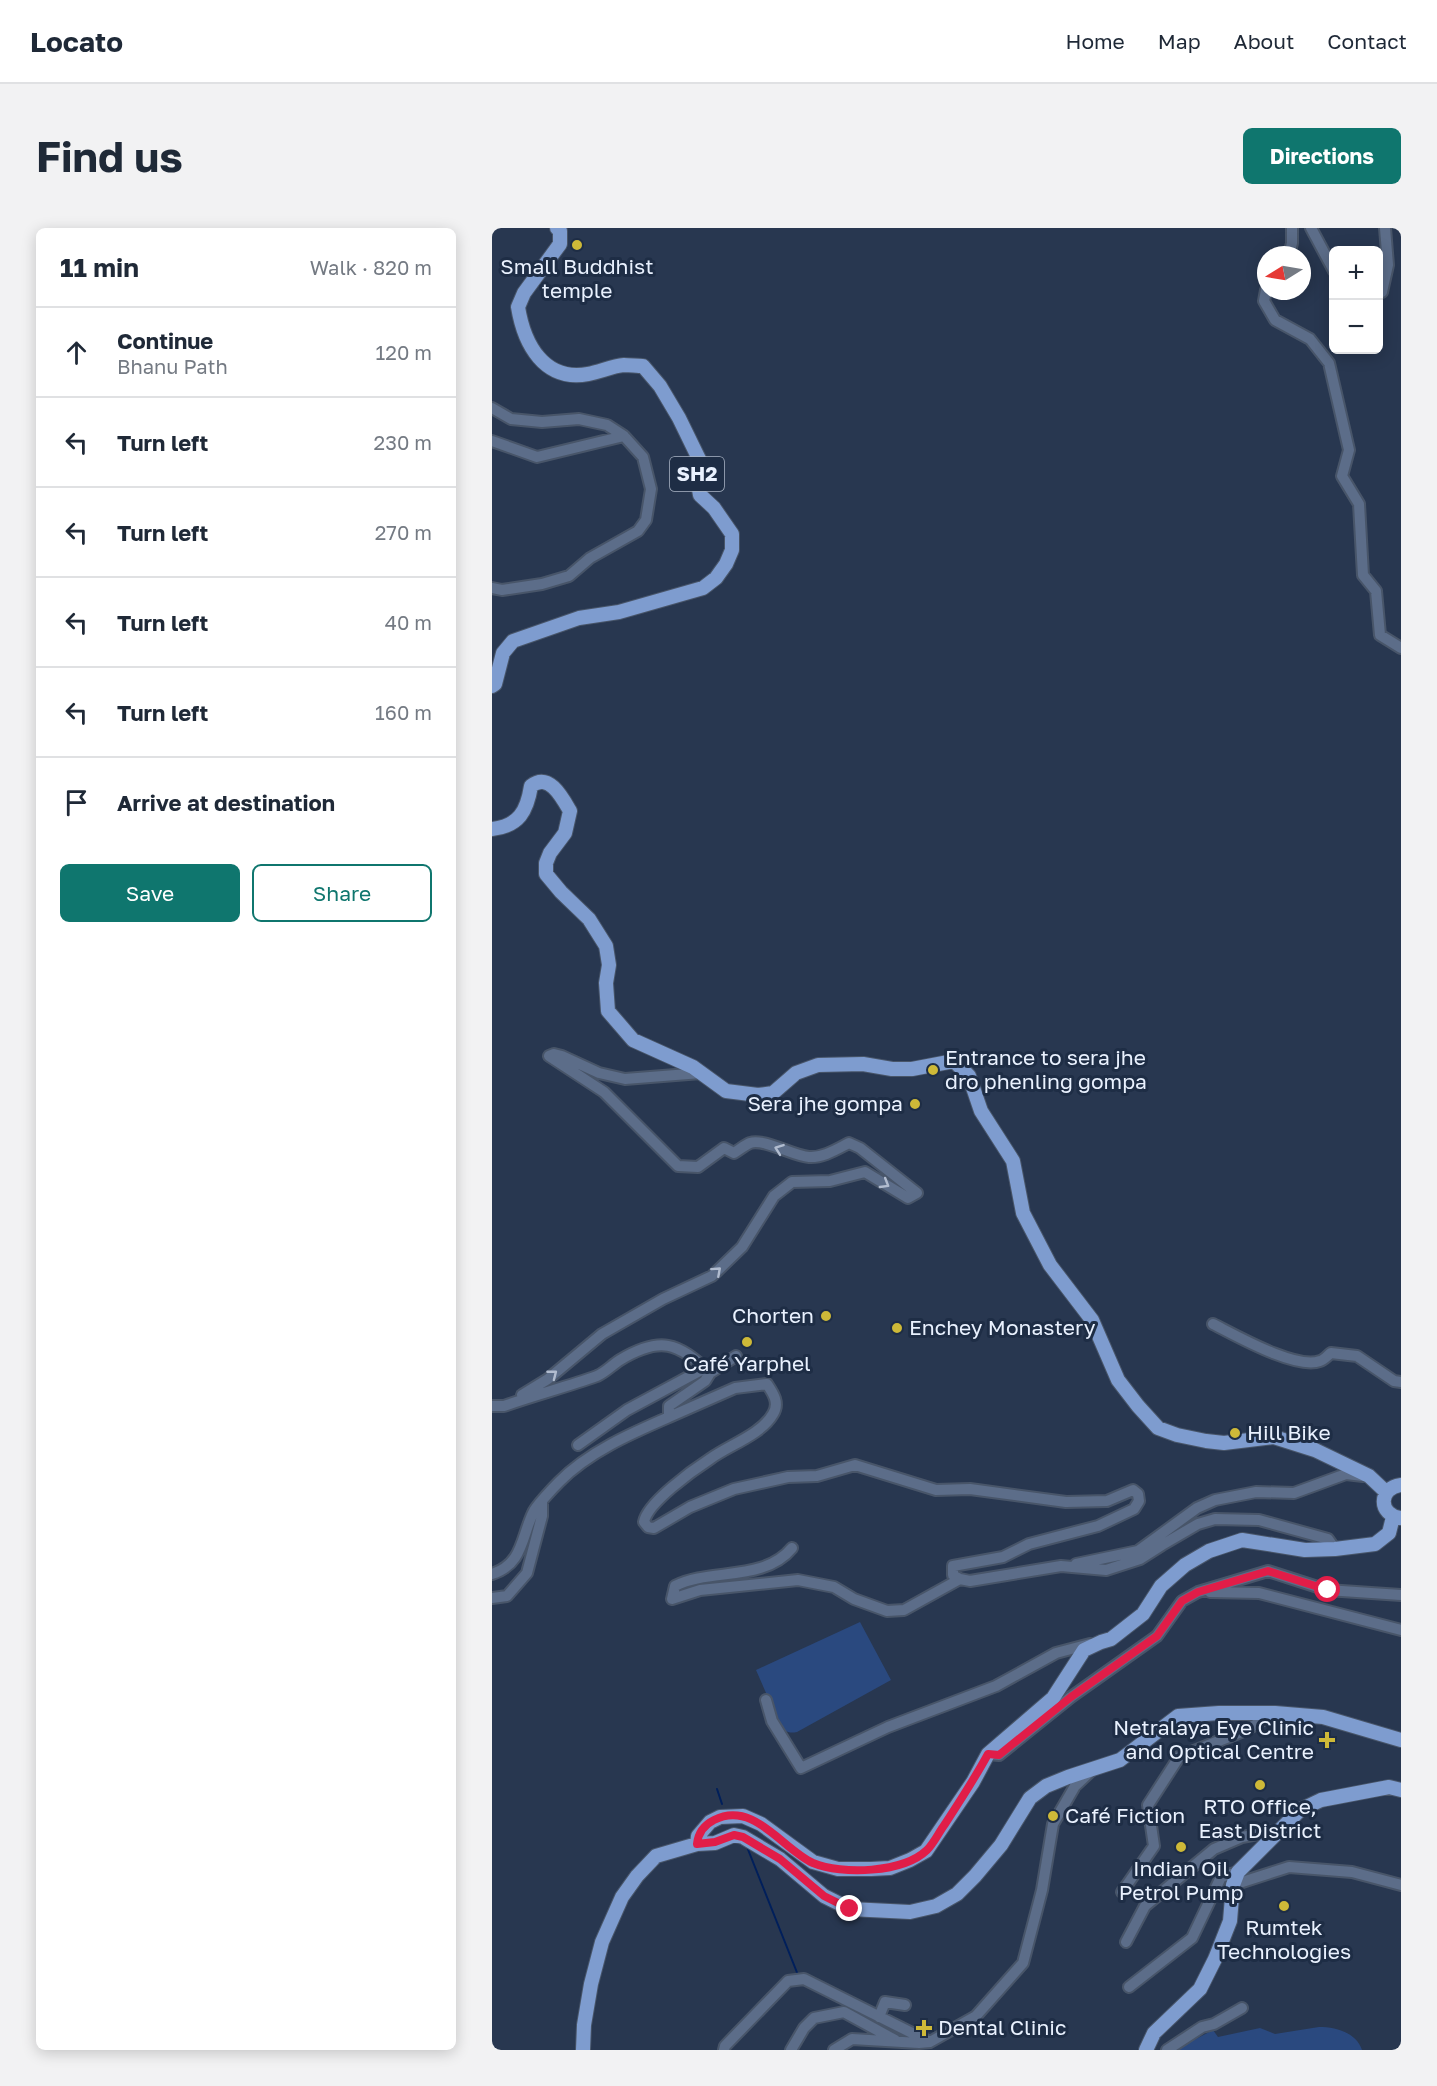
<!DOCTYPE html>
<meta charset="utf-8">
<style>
:root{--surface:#fff;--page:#f2f2f3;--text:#1f2937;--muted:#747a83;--line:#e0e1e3;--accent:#0f766e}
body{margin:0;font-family:"Golos Text",sans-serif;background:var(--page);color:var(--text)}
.controls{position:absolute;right:18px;top:18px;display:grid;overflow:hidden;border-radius:9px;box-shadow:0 3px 15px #0003}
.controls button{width:54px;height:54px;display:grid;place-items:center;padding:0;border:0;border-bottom:2px solid var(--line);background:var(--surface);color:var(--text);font:30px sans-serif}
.compass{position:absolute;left:765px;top:18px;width:54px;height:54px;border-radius:50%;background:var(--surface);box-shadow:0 3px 15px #0003;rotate:259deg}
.stop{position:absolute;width:18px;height:18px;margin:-14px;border:4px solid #e11d48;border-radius:50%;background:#fff}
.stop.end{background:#e11d48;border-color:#fff;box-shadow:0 2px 6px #0008}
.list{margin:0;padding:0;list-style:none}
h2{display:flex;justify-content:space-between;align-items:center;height:78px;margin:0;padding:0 24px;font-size:26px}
h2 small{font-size:20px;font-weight:400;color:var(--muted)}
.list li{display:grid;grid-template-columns:39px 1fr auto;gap:18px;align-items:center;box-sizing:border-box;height:90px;padding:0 24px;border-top:2px solid var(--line)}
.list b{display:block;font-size:22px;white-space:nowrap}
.list p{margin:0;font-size:20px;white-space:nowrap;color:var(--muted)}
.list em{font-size:20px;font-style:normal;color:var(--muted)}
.actions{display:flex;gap:12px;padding:18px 24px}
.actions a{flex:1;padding:14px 0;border:2px solid var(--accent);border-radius:9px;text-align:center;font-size:21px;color:var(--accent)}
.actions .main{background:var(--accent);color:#fff}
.icon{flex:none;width:33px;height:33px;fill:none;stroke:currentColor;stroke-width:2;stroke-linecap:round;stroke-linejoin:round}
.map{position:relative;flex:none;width:909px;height:1822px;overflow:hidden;border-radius:9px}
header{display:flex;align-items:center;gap:36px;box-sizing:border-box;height:84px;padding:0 30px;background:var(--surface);border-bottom:2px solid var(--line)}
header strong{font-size:28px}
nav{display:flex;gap:33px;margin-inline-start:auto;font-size:21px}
.intro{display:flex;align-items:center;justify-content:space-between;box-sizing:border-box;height:144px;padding:0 36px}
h1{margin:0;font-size:42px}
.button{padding:15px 27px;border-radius:9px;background:var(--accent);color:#fff;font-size:21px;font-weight:700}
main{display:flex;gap:36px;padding:0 36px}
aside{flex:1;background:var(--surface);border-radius:9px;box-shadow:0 3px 15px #0003}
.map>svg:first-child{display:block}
.green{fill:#2a497f}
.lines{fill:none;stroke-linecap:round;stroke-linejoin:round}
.stream{stroke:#001f5b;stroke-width:2}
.minor-casing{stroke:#485569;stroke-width:14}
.major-casing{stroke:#485569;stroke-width:16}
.minor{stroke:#5c6d89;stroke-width:10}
.major{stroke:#7e9ccf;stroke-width:14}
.oneway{stroke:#b1bccf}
.route{stroke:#e11d48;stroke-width:8}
.poi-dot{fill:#ceb938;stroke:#1e2d45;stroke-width:2}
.labels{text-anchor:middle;stroke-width:6;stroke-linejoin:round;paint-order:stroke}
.shield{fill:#1e2d45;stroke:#acb6c6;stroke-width:1.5}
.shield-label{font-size:20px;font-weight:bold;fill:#e9f1fe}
.poi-label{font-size:21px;fill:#e9f1fe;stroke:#1e2d45}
</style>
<header>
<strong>Locato</strong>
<nav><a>Home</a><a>Map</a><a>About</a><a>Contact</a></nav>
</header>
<div class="intro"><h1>Find us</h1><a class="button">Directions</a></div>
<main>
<aside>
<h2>11 min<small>Walk · 820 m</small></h2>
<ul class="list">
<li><svg class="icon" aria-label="ahead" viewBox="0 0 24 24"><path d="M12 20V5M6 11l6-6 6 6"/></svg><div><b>Continue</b><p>Bhanu Path</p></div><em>120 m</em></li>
<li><svg class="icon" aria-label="left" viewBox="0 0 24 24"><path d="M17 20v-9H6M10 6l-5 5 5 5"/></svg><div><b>Turn left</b></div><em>230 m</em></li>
<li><svg class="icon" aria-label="left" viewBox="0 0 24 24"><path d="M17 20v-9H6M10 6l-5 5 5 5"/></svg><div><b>Turn left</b></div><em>270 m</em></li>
<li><svg class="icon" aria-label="left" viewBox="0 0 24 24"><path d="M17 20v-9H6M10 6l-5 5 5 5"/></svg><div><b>Turn left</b></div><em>40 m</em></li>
<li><svg class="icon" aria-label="left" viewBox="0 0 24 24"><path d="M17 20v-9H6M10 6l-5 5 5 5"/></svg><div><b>Turn left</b></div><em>160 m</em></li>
<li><svg class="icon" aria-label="arrive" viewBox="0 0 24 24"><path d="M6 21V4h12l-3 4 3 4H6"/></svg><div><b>Arrive at destination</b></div></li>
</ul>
<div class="actions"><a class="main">Save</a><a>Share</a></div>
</aside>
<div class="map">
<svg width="909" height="1822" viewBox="0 0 909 1822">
<rect width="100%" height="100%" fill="#283750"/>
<path class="green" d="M368,1394L399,1452L305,1504C296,1506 293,1503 288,1497L264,1442Z
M827,1799C843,1799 864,1804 870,1822H683L721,1802L726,1809L768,1800L783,1806Z"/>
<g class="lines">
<path class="stream" d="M225,1561L230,1576
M255,1619L306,1747"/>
<defs>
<path id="minor" d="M819,0L842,43
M797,27L800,15V0
M774,62L772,73L783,92L818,111L837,135L857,222L850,248L867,276L871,347L884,363L888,407L909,420
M886,63L890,64L896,37L893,0
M0,180L19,191L50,194L87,191L115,197L132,208
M0,213L45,229L132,208L151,229L159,261L154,292L146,303L98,330L77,348L50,356L10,362L0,360
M721,1096C743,1107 804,1142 828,1133C832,1132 836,1127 839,1125L865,1128L902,1153L909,1154
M218,1145L244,1128
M30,1167L56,1151L110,1106L171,1071L220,1048L250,1019L282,968L300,954L338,953L373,944L416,970L425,965L368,920L357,915C345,921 331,930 317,929C301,928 272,910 258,915C253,917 247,922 242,925L232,920L206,939L186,938L112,864L57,828L62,826L70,828L107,845L133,851L209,845
M0,1178H12C43,1167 74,1159 105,1148C114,1144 120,1137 128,1132C168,1108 186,1114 218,1145L213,1153L177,1178V1189L243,1160L275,1156C281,1165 288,1175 281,1186C269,1207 237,1217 218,1231C201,1242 155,1275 152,1294L156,1299L162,1300L198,1279L242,1261L296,1249L325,1248L363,1237L444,1262L478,1261L574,1274L615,1273L641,1262L646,1266L647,1273L642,1281L606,1298L537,1316L511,1329L461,1338V1347L468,1351L478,1353L569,1338L614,1342L648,1331L670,1317L706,1296L723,1291L767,1292L836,1311L843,1321
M86,1217L135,1182L213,1140
M300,1320C272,1354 218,1340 183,1358L180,1371L208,1362L306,1352L342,1359L362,1371L395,1383L412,1382L468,1351
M584,1336L646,1323L705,1280L723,1272L764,1264L802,1265L854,1246L871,1248
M0,1346C31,1336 29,1310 41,1285C43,1279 62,1259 67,1254C96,1224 140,1205 177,1189
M718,1364L767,1365L909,1402
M0,1370L15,1368L35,1345L50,1288V1274
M274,1472L280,1493L309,1540L396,1499L504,1458L564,1425L598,1416
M496,1526L507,1527L579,1469L665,1408L690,1373L706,1364L776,1343L835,1362L909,1367
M741,1657L797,1639L860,1644L909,1657
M630,1664L662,1618L656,1577L687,1529L754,1502L783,1485
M634,1714L653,1678L722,1621L750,1609L788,1602
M637,1759L700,1710L729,1649L746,1644
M387,1789L393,1774L413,1777
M232,1822L233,1818L296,1753L312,1751L438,1814
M299,1822L312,1800L322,1790L352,1784L403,1812
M342,1822L360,1811L427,1815L438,1814L484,1788L531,1735L550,1662L561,1596L583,1558L599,1543
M675,1822L710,1799L722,1796L750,1780"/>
<path id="major" d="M0,458L3,456L11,425L21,413L87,390L127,384L211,360L224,350L234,336L240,322V306L222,280L208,267L205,250L207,231L187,190L168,158L151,138C145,138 138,137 132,137C120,138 108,144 96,146C52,154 32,116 26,79L32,65L68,16V3L65,0
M0,601C27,598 35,583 39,558C57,544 70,569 78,583L73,605L58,625L54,635V646L69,664L97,691L114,718L117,737L114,755L116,783L141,812L201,839L234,863L266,867L281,865L304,845L326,837L371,836L400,841H420L462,833L477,848L489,883L521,933L531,985L558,1037L600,1092L626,1152L646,1178L666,1200L685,1207L714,1213L732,1215L782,1209L823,1222L877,1248L894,1264
M909,1257C886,1260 886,1287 909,1290
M205,1616L206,1608L218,1594L228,1589L251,1588L269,1596L321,1634L346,1641H379L398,1640L418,1632L434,1623L481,1554L496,1526L561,1470L592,1422L609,1414L619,1411L651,1386L669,1358L693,1337L717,1323L750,1312L813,1322L843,1321L883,1316L897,1305L901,1289
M91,1822L92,1797L99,1756L110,1714L130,1669L145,1648L164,1628L205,1616L223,1615L242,1607L251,1609L288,1631L332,1668L358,1681L418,1684L444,1678L465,1666L483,1648L509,1617L538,1570L554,1558L576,1549L628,1532L686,1488L727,1485H783L831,1489L909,1512
M654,1822L662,1805L708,1761L723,1731L738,1693L741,1657L746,1644L808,1582L829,1572L897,1559L909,1562"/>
</defs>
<use href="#minor" class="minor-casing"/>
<use href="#major" class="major-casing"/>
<use href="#minor" class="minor"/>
<use href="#major" class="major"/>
</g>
<defs><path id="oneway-chevron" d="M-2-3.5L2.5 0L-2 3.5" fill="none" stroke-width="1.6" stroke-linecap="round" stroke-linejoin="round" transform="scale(1.5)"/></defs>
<g class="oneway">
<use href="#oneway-chevron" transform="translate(287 921) rotate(-160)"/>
<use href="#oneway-chevron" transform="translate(393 956) rotate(31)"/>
<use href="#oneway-chevron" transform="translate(225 1043) rotate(-42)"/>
<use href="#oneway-chevron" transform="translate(61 1146) rotate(-38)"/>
</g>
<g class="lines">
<path class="route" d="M358,1681L332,1668L288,1631L251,1609L242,1607L223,1614L205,1616C206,1606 212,1597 222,1592C262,1572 290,1621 321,1635C350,1647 411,1645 435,1622C442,1615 447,1604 453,1596C468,1573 483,1550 496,1526L507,1527L579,1469L665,1408L690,1373L706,1364L776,1343L836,1362"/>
</g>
<g class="poi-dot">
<circle cx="85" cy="17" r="6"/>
<circle cx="441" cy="842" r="6"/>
<circle cx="423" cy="876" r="6"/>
<circle cx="334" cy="1088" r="6"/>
<circle cx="405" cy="1100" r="6"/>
<circle cx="255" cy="1114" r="6"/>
<circle cx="743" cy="1205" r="6"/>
<path d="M832 1503h6v6h6v6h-6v6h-6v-6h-6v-6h6z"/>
<circle cx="768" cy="1557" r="6"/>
<circle cx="561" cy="1588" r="6"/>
<circle cx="689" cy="1619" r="6"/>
<circle cx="792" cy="1678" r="6"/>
<path d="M429 1791h6v6h6v6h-6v6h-6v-6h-6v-6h6z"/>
</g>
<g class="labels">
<rect class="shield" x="178" y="229" width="54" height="34" rx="4.5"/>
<g class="shield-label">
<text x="205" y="253">SH2</text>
</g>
<g class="poi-label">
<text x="85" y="46">Small Buddhist<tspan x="85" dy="24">temple</tspan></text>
<text x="453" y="837" text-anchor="start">Entrance to sera jhe<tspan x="453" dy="24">dro phenling gompa</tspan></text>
<text x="411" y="883" text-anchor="end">Sera jhe gompa</text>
<text x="322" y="1095" text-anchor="end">Chorten</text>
<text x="417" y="1107" text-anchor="start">Enchey Monastery</text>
<text x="255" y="1143">Café Yarphel</text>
<text x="755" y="1212" text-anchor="start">Hill Bike</text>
<text x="822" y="1507" text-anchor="end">Netralaya Eye Clinic<tspan x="822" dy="24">and Optical Centre</tspan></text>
<text x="768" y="1586">RTO Office,<tspan x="768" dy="24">East District</tspan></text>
<text x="573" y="1595" text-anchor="start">Café Fiction</text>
<text x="689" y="1648">Indian Oil<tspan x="689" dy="24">Petrol Pump</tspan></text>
<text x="792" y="1707">Rumtek<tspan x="792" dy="24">Technologies</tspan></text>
<text x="446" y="1807" text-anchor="start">Dental Clinic</text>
</g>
</g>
</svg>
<div class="controls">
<button>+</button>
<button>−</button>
</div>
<svg class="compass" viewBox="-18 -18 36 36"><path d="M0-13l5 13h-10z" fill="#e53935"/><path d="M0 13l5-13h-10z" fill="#747a83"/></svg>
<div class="stop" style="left:836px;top:1362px"></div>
<div class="stop end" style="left:358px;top:1681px"></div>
</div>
</main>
